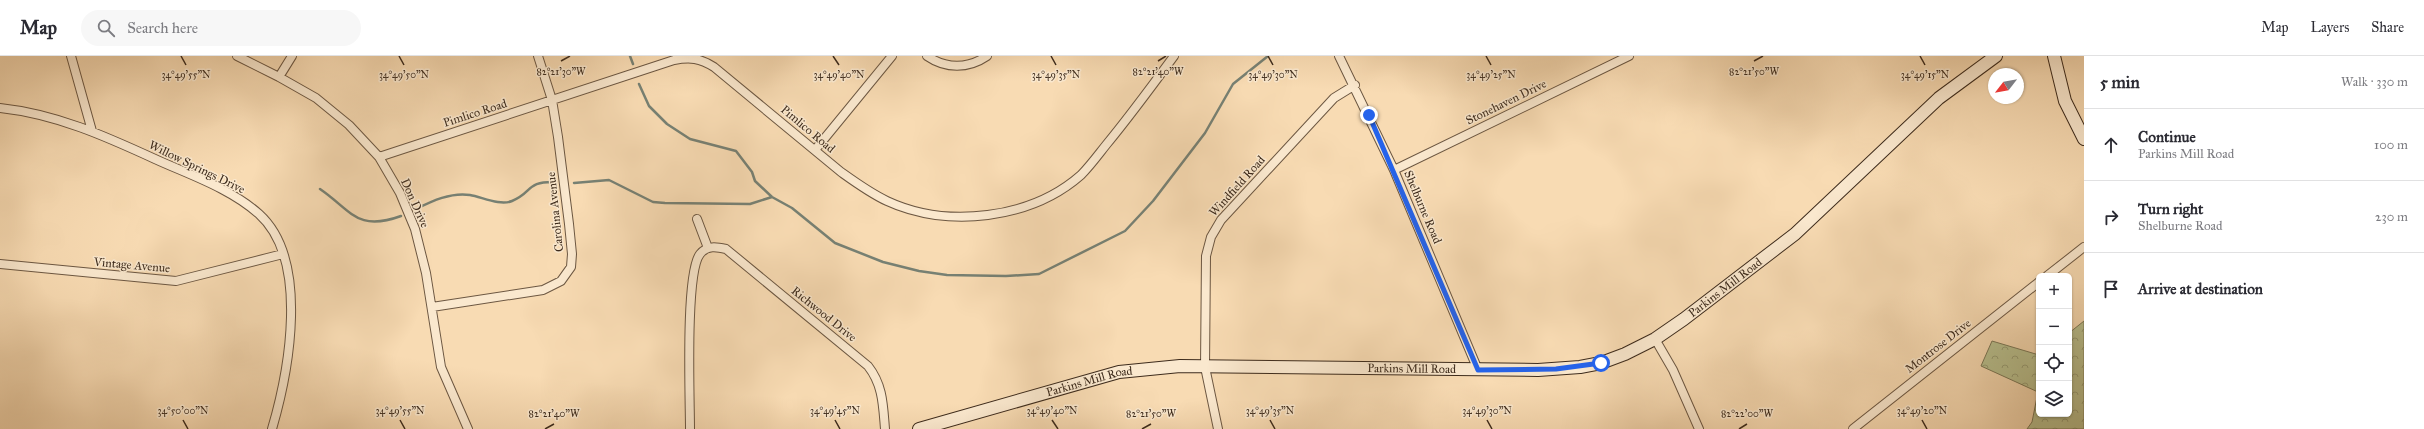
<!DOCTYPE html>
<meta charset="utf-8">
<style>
:root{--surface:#fff;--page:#f7f7f7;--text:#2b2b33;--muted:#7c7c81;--line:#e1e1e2}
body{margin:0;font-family:"IM FELL Great Primer",serif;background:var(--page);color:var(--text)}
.controls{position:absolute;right:12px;bottom:12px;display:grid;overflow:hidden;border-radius:6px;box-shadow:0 1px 3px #0004}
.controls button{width:36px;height:36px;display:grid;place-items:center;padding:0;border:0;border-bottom:1px solid var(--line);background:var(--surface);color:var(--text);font:20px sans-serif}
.compass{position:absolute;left:1988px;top:12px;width:36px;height:36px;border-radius:50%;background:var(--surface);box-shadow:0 1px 3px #0004;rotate:239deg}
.stop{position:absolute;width:12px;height:12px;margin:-9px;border:3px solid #2563eb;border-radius:50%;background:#fff}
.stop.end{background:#2563eb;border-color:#fff;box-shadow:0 1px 4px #0008}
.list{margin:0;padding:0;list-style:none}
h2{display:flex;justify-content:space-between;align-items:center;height:52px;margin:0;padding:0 16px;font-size:17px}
h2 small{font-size:13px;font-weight:400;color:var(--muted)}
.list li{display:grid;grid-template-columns:26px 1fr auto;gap:12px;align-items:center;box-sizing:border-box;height:72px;padding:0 16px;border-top:1px solid var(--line)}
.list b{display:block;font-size:15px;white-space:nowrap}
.list p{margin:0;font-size:13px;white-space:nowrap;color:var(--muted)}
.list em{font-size:13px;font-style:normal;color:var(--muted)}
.icon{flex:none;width:22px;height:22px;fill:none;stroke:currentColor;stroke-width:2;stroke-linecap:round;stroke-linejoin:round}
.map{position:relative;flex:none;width:2084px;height:373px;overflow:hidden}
header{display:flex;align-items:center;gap:24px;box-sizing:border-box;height:56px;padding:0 20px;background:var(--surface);border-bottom:1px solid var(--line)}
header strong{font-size:19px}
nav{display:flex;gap:22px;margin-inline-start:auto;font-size:14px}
.search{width:280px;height:36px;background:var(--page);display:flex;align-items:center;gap:10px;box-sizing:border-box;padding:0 14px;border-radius:22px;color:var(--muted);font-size:15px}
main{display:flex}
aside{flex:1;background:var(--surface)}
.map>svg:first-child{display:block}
.forest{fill:url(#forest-crowns);stroke:#7a7656}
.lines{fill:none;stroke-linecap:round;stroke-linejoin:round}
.stream{stroke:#778174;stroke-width:2.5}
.street-casing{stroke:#6c5742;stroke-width:10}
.secondary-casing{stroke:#3d2b1c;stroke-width:14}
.street{stroke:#fae8ce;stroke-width:8}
.secondary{stroke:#fae8ce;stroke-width:12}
.route{stroke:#2563eb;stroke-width:5}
.ticks{fill:none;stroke:#3d2b1c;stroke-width:1.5}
.labels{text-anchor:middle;stroke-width:3;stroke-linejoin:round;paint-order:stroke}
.street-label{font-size:12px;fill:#3d2b1c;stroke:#fae8ce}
.ticks-label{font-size:10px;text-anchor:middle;fill:#3d2b1c;stroke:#fae8ce;stroke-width:3;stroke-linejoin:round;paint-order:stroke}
</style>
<header>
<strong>Map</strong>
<div class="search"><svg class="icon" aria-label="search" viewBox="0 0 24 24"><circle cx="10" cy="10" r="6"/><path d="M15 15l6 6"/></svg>Search here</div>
<nav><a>Map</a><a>Layers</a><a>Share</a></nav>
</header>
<main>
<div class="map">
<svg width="2084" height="373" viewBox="0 0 2084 373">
<defs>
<pattern id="forest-crowns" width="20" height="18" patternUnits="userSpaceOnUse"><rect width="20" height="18" fill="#b8c190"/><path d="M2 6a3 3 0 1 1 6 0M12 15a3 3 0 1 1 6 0" fill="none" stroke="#979d75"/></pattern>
</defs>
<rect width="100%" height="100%" fill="#f8dbb3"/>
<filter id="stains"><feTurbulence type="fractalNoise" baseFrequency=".005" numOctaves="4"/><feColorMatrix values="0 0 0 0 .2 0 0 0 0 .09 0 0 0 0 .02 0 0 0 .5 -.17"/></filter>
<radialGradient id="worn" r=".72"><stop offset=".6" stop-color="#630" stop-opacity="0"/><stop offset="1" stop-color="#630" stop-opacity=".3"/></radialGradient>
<path class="forest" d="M2084,265V373H2027L2032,366L2038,336L1981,310L1992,285L2039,299V358H2069V277Z"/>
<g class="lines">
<path class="stream" d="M630,0L633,8
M639,28L649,50L667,68L690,83L736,95L752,116L755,125L772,141L792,152L835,187L883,206L919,215L947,219L1006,220L1039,218L1125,175L1153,145L1205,77L1233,28L1268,0
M574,127L609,124L653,146L665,147L750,148L772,141
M320,133C352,155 357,176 401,160
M416,153C432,145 451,136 470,139C482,141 500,150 512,145C534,136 525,125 556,126"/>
<defs>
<path id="street" d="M71,0L92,75
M237,0L279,21L316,42L349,69L379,101L400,137L415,173L426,217L441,311L468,373
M927,0C946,13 968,13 987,0
M1339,0L1394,114L1478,314
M279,21L292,0
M0,52C56,58 105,80 155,103C190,119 230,132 259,158C310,204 289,315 272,373
M815,94L892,0
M379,101L674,4C690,1 700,2 714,11L841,116C855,126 870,137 887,145C947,173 1031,163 1081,119C1090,110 1098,99 1106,89C1130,60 1152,30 1174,0
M1394,114L1629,0
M697,163L708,192
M0,208L176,225L283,198
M2047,220L2084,191
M432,251L543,234L561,225L571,211L572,198L569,168L558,81L552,44L538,0
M1655,283L1673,314L1699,373
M690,373C690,343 685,217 700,198C707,189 717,191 726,193L868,310C883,329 883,349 885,373
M1218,373L1205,311L1206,200L1211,181L1221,164L1334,42L1355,29
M1853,373L2039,226"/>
<g id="secondary">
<path d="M2054,0L2065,45L2084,83"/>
<path id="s1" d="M919,373L1119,316L1180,310L1538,314L1580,311L1601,307L1625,298L1655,283L1684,263L1795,178L1939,42L1996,0"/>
</g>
</defs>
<use href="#street" class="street-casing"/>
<use href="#secondary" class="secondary-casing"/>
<use href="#street" class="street"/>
<use href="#secondary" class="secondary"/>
</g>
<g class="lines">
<path class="route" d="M1369,59L1478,314L1556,313L1601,307"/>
</g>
<path class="ticks" d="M181,0L186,9M399,0L404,9M833,0L839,9M1051,0L1056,9M1268,0L1273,9M1486,0L1491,9M1920,0L1925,9M561,5L570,0M1158,5L1166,0M1754,5L1763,0M183,364L188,373M400,364L405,373M835,364L840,373M1052,364L1058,373M1270,364L1275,373M1487,364L1492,373M1922,364L1927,373M545,373L554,368M1142,373L1151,368M1739,373L1747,368"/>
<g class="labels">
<g class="street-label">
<text transform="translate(1506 46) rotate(-26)" y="4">Stonehaven Drive</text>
<text transform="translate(475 57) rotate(-18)" y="4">Pimlico Road</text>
<text transform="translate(808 73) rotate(40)" y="4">Pimlico Road</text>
<text transform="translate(197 111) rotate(26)" y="4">Willow Springs Drive</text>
<text transform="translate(1237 130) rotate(-48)" y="4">Windfield Road</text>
<text transform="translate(415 147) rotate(66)" y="4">Don Drive</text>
<text transform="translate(1423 151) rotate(67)" y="4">Shelburne Road</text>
<text transform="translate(555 156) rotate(-96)" y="4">Carolina Avenue</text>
<text transform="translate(132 209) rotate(5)" y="4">Vintage Avenue</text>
<text dy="4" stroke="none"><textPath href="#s1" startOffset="837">Parkins Mill Road</textPath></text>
<text transform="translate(824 258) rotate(39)" y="4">Richwood Drive</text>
<text transform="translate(1938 290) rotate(-38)" y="4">Montrose Drive</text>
<text dy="4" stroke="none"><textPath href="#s1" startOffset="501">Parkins Mill Road</textPath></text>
<text dy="4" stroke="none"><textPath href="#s1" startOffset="177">Parkins Mill Road</textPath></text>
</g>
</g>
<g class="ticks-label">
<text x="561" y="19">82°21'30"W</text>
<text x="1158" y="19">82°21'40"W</text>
<text x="1754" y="19">82°21'50"W</text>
<text x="186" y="22">34°49'55"N</text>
<text x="404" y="22">34°49'50"N</text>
<text x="839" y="22">34°49'40"N</text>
<text x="1056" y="22">34°49'35"N</text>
<text x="1273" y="22">34°49'30"N</text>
<text x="1491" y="22">34°49'25"N</text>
<text x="1925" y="22">34°49'15"N</text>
<text x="183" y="358">34°50'00"N</text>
<text x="400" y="358">34°49'55"N</text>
<text x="835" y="358">34°49'45"N</text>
<text x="1052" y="358">34°49'40"N</text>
<text x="1270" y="358">34°49'35"N</text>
<text x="1487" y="358">34°49'30"N</text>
<text x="1922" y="358">34°49'20"N</text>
<text x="554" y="361">82°21'40"W</text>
<text x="1151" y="361">82°21'50"W</text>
<text x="1747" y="361">82°22'00"W</text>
</g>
<rect width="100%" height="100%" filter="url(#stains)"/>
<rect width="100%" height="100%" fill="url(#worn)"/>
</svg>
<div class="controls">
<button>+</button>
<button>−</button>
<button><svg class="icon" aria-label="locate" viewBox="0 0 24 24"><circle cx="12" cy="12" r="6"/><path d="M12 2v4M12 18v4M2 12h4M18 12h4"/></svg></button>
<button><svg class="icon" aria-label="layers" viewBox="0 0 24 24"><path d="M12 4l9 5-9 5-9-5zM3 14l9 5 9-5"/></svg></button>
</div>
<svg class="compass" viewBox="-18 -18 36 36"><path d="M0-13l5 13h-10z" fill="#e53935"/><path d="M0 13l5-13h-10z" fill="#7c7c81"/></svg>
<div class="stop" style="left:1601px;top:307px"></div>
<div class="stop end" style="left:1369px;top:59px"></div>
</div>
<aside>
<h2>5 min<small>Walk · 330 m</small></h2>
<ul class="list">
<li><svg class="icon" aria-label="ahead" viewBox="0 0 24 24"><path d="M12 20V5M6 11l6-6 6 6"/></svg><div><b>Continue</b><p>Parkins Mill Road</p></div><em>100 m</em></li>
<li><svg class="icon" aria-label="right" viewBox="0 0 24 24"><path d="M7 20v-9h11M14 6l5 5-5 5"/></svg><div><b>Turn right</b><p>Shelburne Road</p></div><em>230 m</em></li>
<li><svg class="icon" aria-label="arrive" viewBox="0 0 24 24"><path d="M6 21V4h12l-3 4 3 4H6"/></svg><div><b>Arrive at destination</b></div></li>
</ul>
</aside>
</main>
